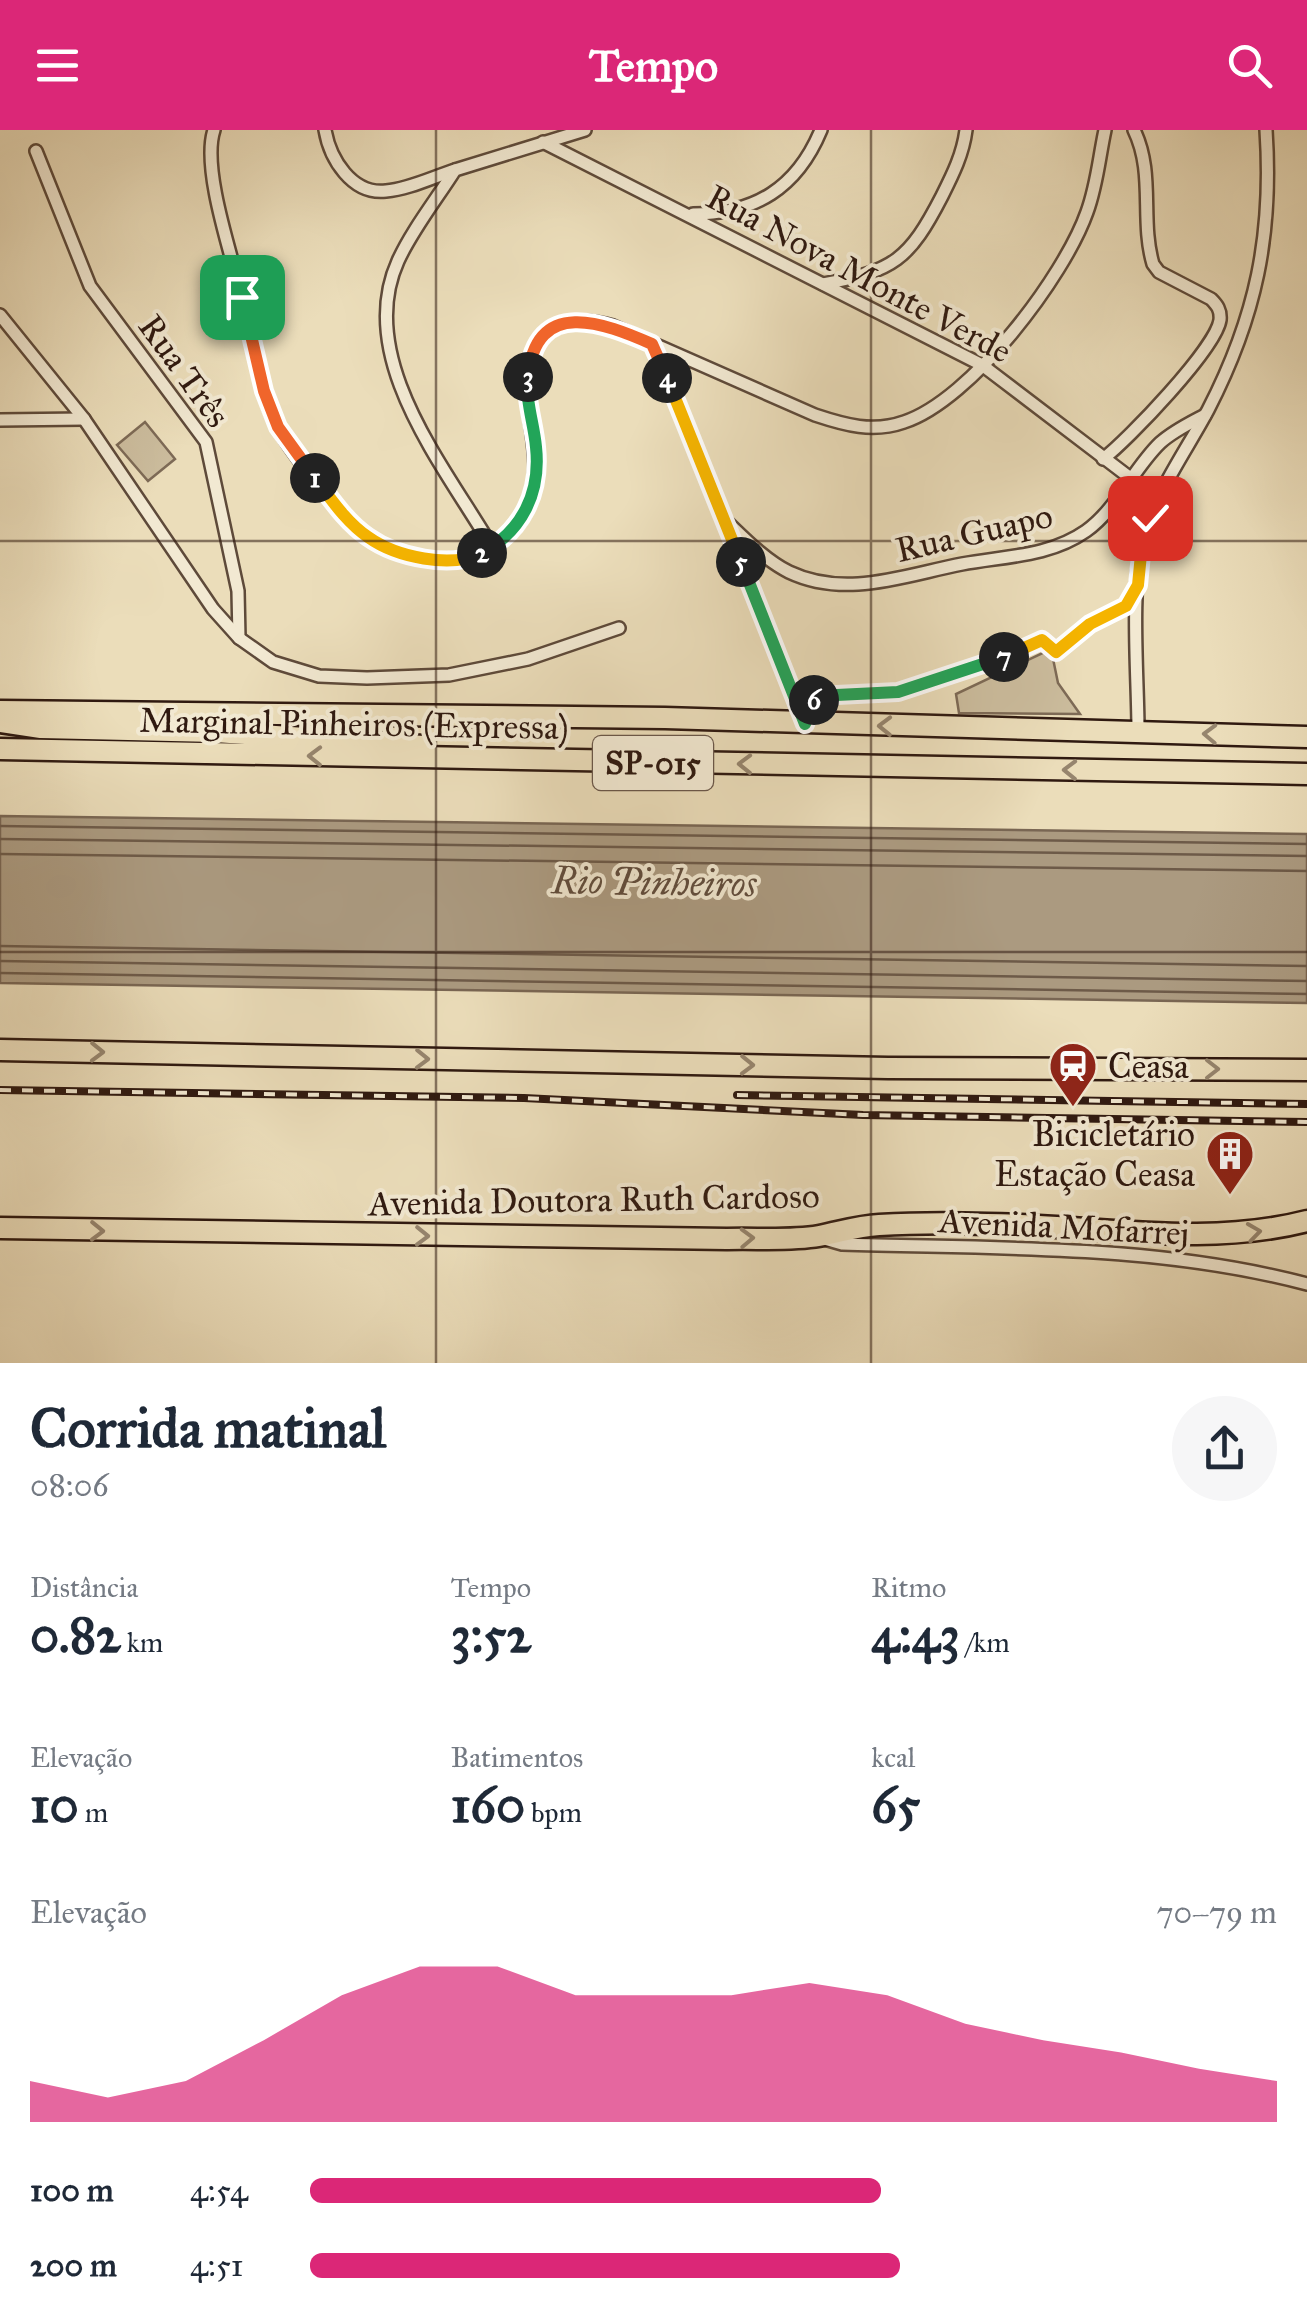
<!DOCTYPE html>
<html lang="pt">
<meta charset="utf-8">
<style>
:root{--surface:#fff;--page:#f6f6f7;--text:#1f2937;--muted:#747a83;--accent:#db2777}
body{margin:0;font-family:"IM FELL Great Primer",serif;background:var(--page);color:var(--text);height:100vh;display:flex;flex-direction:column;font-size:38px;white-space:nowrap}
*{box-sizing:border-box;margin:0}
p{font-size:32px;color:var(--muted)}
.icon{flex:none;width:55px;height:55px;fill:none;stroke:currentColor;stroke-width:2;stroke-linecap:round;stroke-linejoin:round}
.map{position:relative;height:1233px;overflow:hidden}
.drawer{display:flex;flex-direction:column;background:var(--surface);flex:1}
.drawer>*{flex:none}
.pin{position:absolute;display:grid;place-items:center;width:85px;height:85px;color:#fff;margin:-42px;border-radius:20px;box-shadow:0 5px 15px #0006}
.km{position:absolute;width:50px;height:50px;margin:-25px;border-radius:50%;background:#222;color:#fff;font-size:28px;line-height:50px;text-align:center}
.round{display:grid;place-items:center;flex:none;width:105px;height:105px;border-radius:52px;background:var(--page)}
.summary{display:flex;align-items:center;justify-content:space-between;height:170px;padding:0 30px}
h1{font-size:55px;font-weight:700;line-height:75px}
.stats{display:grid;grid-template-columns:repeat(3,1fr);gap:15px;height:170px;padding:10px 30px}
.stats div{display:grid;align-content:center}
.stats b{font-size:50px;font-weight:700}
.stats small{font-size:28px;font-weight:400}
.stats p{font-size:28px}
.chart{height:280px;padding:20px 30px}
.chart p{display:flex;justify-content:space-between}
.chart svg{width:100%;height:180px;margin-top:10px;fill:var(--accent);opacity:.7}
ul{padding:0 30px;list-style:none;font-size:32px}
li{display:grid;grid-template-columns:160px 120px 1fr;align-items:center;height:75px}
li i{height:25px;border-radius:12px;background:var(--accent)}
header{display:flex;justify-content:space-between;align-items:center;height:130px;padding:0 30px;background:var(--accent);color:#fff;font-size:45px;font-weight:700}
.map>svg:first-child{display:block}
</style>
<header><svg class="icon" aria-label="menu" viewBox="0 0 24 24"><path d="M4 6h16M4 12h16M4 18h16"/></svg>Tempo<svg class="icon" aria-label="search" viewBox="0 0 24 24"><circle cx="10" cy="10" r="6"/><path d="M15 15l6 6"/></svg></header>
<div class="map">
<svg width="1307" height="1233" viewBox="0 0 1307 1233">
<rect width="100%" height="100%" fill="#ebddba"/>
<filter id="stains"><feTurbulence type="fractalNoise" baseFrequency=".002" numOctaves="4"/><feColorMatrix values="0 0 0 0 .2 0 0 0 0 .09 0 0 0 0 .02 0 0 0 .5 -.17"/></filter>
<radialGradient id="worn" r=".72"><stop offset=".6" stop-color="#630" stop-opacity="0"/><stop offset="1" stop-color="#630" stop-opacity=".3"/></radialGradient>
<!-- green -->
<g fill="#cbbc9d" stroke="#7d6a56" stroke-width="2.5">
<path d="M 145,292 L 175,329 L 148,351 L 117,315 Z"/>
<path d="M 1051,519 L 1058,553 L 1080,584 L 959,583 L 956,564 Z"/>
</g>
<!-- water -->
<path fill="#ab9a80" stroke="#796653" stroke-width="2.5" d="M 0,686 L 1307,704 L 1307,873 L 0,853 Z"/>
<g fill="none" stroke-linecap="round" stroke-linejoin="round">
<!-- shore -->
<g stroke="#6d5a48" stroke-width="2.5">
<path d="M 0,696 L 1307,714"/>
<path d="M 0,709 L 1307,726"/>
<path d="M 0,724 L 1307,741"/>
<path d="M 0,816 L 1307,836"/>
<path d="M 0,831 L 1307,851"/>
<path d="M 0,843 L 1307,864"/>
</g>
<!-- street casing -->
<g stroke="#5e4a3a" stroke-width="16">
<g id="street">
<path d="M 214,0 C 201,39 233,129 243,171 C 253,212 258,259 277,296 C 290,321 346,393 368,408 C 416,439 493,440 524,385 C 555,328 507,258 537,214 C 555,189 586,188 613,196 L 815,285 C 845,295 873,303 904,292 C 971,270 1064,147 1087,82 C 1097,55 1099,28 1105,0"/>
<path d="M 325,0 C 330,29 352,65 386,61 C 409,59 433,47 455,40"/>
<path d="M 543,12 L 982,235 L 1133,350"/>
<path d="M 36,21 L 90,156 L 206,312 L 238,461 L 239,508"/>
<path d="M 693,84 C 755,84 797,58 821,0"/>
<path d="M 823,154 C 894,141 909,130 942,66 C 953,44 963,24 966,0"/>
<path d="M 0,185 L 84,289 L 213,479 L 239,508 L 273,532 L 319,546 L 367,548 L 449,545 L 528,529 L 619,498"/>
<path d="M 652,214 L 805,594"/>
<path d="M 0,290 L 84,289"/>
<path d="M 1103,329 C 1128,310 1216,218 1220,190 C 1221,180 1217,175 1211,169 L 1159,142 L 1153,134 C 1140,90 1155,43 1134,0"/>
<path d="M 724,389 C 744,408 765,430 789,442 C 846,469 905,445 962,434 C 1004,426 1049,427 1086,401 C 1117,379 1133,339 1160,313 C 1173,301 1190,293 1205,285"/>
<path d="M 492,417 C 445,337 354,228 398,131 C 412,100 436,70 455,40 L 585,0"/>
<path d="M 805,594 L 815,566 L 898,562 L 1018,522 L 1042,510 L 1057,522 L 1090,494 L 1126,476 L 1137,456"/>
<path d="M 1138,601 C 1138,547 1130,460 1143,410 C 1155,363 1185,323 1208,280 C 1256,187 1273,105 1266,0"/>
<path d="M 821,1108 L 842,1114 C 997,1119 1156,1114 1307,1154"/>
</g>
</g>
<!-- highway casing -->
<g stroke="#2f1910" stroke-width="25">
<g id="highway">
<path d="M 0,581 L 665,588 L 1307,607"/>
<path d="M 0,592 L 41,598 L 215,602 L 423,616"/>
<path d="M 0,619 L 1307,644"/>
<path d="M 0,920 L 888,938 L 1307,940"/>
<path d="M 0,1098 L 727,1109 C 757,1108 790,1111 819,1106 C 840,1102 858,1096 879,1095 C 915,1093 951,1093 987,1094 C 1094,1095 1202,1118 1307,1091"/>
</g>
</g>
<!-- street -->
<use href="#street" stroke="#f2e9d2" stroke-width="11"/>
<!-- highway -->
<use href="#highway" stroke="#ebddba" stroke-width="20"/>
<!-- rail casing -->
<g stroke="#2f1910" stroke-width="8">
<g id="rail">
<path d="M 0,960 L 524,968 L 863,985 L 1307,992"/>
<path d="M 737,965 L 1307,974"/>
</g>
</g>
<!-- rail -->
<use href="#rail" stroke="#f2e9d2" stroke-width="4" stroke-dasharray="11" stroke-linecap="butt"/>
</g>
<!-- one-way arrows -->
<defs><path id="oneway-chevron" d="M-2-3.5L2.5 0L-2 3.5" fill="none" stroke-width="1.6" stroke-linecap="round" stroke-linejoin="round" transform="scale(2.5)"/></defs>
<g stroke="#96856e">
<use href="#oneway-chevron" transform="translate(885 596) rotate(-179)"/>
<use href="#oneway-chevron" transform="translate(1210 604) rotate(-178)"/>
<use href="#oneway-chevron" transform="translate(315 626) rotate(-179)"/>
<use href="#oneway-chevron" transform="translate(745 634) rotate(-179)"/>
<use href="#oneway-chevron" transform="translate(1070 640) rotate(-179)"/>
<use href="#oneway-chevron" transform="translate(97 922) rotate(1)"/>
<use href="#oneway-chevron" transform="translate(422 929) rotate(1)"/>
<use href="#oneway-chevron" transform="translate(747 935) rotate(1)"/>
<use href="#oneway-chevron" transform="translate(1212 939)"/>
<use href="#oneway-chevron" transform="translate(97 1101) rotate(1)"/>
<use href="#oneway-chevron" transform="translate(1254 1102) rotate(-8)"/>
<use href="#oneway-chevron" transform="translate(422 1106) rotate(1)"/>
<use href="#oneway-chevron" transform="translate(747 1108) rotate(-2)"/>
</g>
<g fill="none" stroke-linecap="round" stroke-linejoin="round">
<!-- split-1 casing -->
<g stroke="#fff" stroke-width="20">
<path id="split-1" d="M 242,167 L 264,261 L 278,297 L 315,348"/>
</g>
<!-- split-2 casing -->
<g stroke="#fff" stroke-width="20">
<path id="split-2" d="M 315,348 C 331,369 346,392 368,407 C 396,427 451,439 482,423"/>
</g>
<!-- split-3 casing -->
<g stroke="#fff" stroke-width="20">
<path id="split-3" d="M 482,423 C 522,401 541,363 536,317 C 534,294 525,270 528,247"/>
</g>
<!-- split-4 casing -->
<g stroke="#fff" stroke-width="20">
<path id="split-4" d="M 528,247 C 536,166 604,193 652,214 L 667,248"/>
</g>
<!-- split-5 casing -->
<g stroke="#fff" stroke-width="20">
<path id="split-5" d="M 667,248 L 741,432"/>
</g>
<!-- split-6 casing -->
<g stroke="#fff" stroke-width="20">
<path id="split-6" d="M 741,432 L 805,594 L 814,570"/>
</g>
<!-- split-7 casing -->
<g stroke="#fff" stroke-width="20">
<path id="split-7" d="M 814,570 L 816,566 L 898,562 L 1004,527"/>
</g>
<!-- split-8 casing -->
<g stroke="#fff" stroke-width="20">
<path id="split-8" d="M 1004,527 L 1042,510 L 1056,522 L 1090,494 L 1126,476 L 1138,455 L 1142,414 L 1150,388"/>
</g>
<!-- split-1 -->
<use href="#split-1" stroke="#f0652b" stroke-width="12"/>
<!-- split-2 -->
<use href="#split-2" stroke="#f5b400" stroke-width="12"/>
<!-- split-3 -->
<use href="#split-3" stroke="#22a559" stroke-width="12"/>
<!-- split-4 -->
<use href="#split-4" stroke="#f0652b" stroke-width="12"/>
<!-- split-5 -->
<use href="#split-5" stroke="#f5b400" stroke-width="12"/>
<!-- split-6 -->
<use href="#split-6" stroke="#22a559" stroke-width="12"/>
<!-- split-7 -->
<use href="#split-7" stroke="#22a559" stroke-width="12"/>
<!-- split-8 -->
<use href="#split-8" stroke="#f5b400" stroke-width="12"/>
</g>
<!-- grid -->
<path fill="none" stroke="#2f1910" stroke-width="2.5" stroke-opacity="0.55" d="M 436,0 L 436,1233M 871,0 L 871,1233M 0,411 L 1307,411M 0,822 L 1307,822"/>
<!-- icons -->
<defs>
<g id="station-pin" transform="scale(2.5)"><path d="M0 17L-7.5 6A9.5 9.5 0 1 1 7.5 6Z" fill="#8f2418" stroke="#f2e9d2"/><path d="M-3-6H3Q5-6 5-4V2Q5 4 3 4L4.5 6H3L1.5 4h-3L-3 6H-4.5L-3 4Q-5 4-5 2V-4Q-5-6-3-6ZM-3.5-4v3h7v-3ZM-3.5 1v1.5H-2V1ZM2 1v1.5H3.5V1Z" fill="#fff"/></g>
<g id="building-pin" transform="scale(2.5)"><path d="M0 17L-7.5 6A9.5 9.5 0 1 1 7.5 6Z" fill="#8f2418" stroke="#f2e9d2"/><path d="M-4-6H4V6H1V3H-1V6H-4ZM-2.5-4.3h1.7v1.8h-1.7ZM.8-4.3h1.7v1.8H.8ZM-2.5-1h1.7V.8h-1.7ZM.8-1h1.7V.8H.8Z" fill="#fff"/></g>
</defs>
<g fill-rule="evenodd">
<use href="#station-pin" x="1073" y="936"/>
<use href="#building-pin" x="1230" y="1024"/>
</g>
<g text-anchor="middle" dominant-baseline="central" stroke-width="8" stroke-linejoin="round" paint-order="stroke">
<!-- shield labels -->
<rect fill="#f2e9d2" stroke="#6a574a" stroke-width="2.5" x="593" y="606" width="120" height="54" rx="8"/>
<g font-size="32" font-weight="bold" fill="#2f1910">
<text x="653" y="633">SP-015</text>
</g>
<!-- street labels -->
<g font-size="35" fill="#2f1910" stroke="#f2e9d2">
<text transform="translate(859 144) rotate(28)">Rua Nova Monte Verde</text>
<text transform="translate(184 241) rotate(54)">Rua Três</text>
<text transform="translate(974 403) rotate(-13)">Rua Guapo</text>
<text transform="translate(354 594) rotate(1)">Marginal Pinheiros (Expressa)</text>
<text transform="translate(594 1070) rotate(-1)">Avenida Doutora Ruth Cardoso</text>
<text transform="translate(1064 1097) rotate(3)">Avenida Mofarrej</text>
</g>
<!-- poi labels -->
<g font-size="35" fill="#2f1910" stroke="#f2e9d2" text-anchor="start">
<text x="1108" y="936">Ceasa</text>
<text x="1195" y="1004" text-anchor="end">Bicicletário<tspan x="1195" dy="40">Estação Ceasa</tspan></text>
</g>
<!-- water labels -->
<g font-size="38" font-style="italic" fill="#614d3d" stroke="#f2e9d2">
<text transform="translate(654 752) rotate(1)">Rio Pinheiros</text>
</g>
</g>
<rect width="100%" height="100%" filter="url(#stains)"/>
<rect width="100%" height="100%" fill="url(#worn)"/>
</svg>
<div class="pin" style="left:242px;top:167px;background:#1e9e55"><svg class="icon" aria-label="arrive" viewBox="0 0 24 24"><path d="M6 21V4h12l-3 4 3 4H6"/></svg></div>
<div class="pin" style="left:1150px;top:388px;background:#d93025"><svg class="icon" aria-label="check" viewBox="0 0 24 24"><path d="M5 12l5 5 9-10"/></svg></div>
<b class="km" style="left:315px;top:348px">1</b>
<b class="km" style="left:482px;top:423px">2</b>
<b class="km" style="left:528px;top:247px">3</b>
<b class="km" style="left:667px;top:248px">4</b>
<b class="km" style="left:741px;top:432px">5</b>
<b class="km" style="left:814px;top:570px">6</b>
<b class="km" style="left:1004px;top:527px">7</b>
</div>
<section class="drawer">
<div class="summary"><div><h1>Corrida matinal</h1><p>08:06</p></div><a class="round"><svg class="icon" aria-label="share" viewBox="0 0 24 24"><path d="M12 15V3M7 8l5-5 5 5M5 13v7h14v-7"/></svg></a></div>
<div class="stats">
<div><p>Distância</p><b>0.82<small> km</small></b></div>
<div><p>Tempo</p><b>3:52</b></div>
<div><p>Ritmo</p><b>4:43<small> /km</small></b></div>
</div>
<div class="stats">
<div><p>Elevação</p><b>10<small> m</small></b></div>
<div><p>Batimentos</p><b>160<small> bpm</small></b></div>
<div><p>kcal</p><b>65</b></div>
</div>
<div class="chart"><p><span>Elevação</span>70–79 m</p>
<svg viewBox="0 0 160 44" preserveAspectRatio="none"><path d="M0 44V34L10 38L20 34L30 24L40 13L50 6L60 6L70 13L80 13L90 13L100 10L110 13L120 20L130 24L140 27L150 31L160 34V44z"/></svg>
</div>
<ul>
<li><b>100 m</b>4:54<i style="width:59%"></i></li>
<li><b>200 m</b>4:51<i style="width:61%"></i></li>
</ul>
</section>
